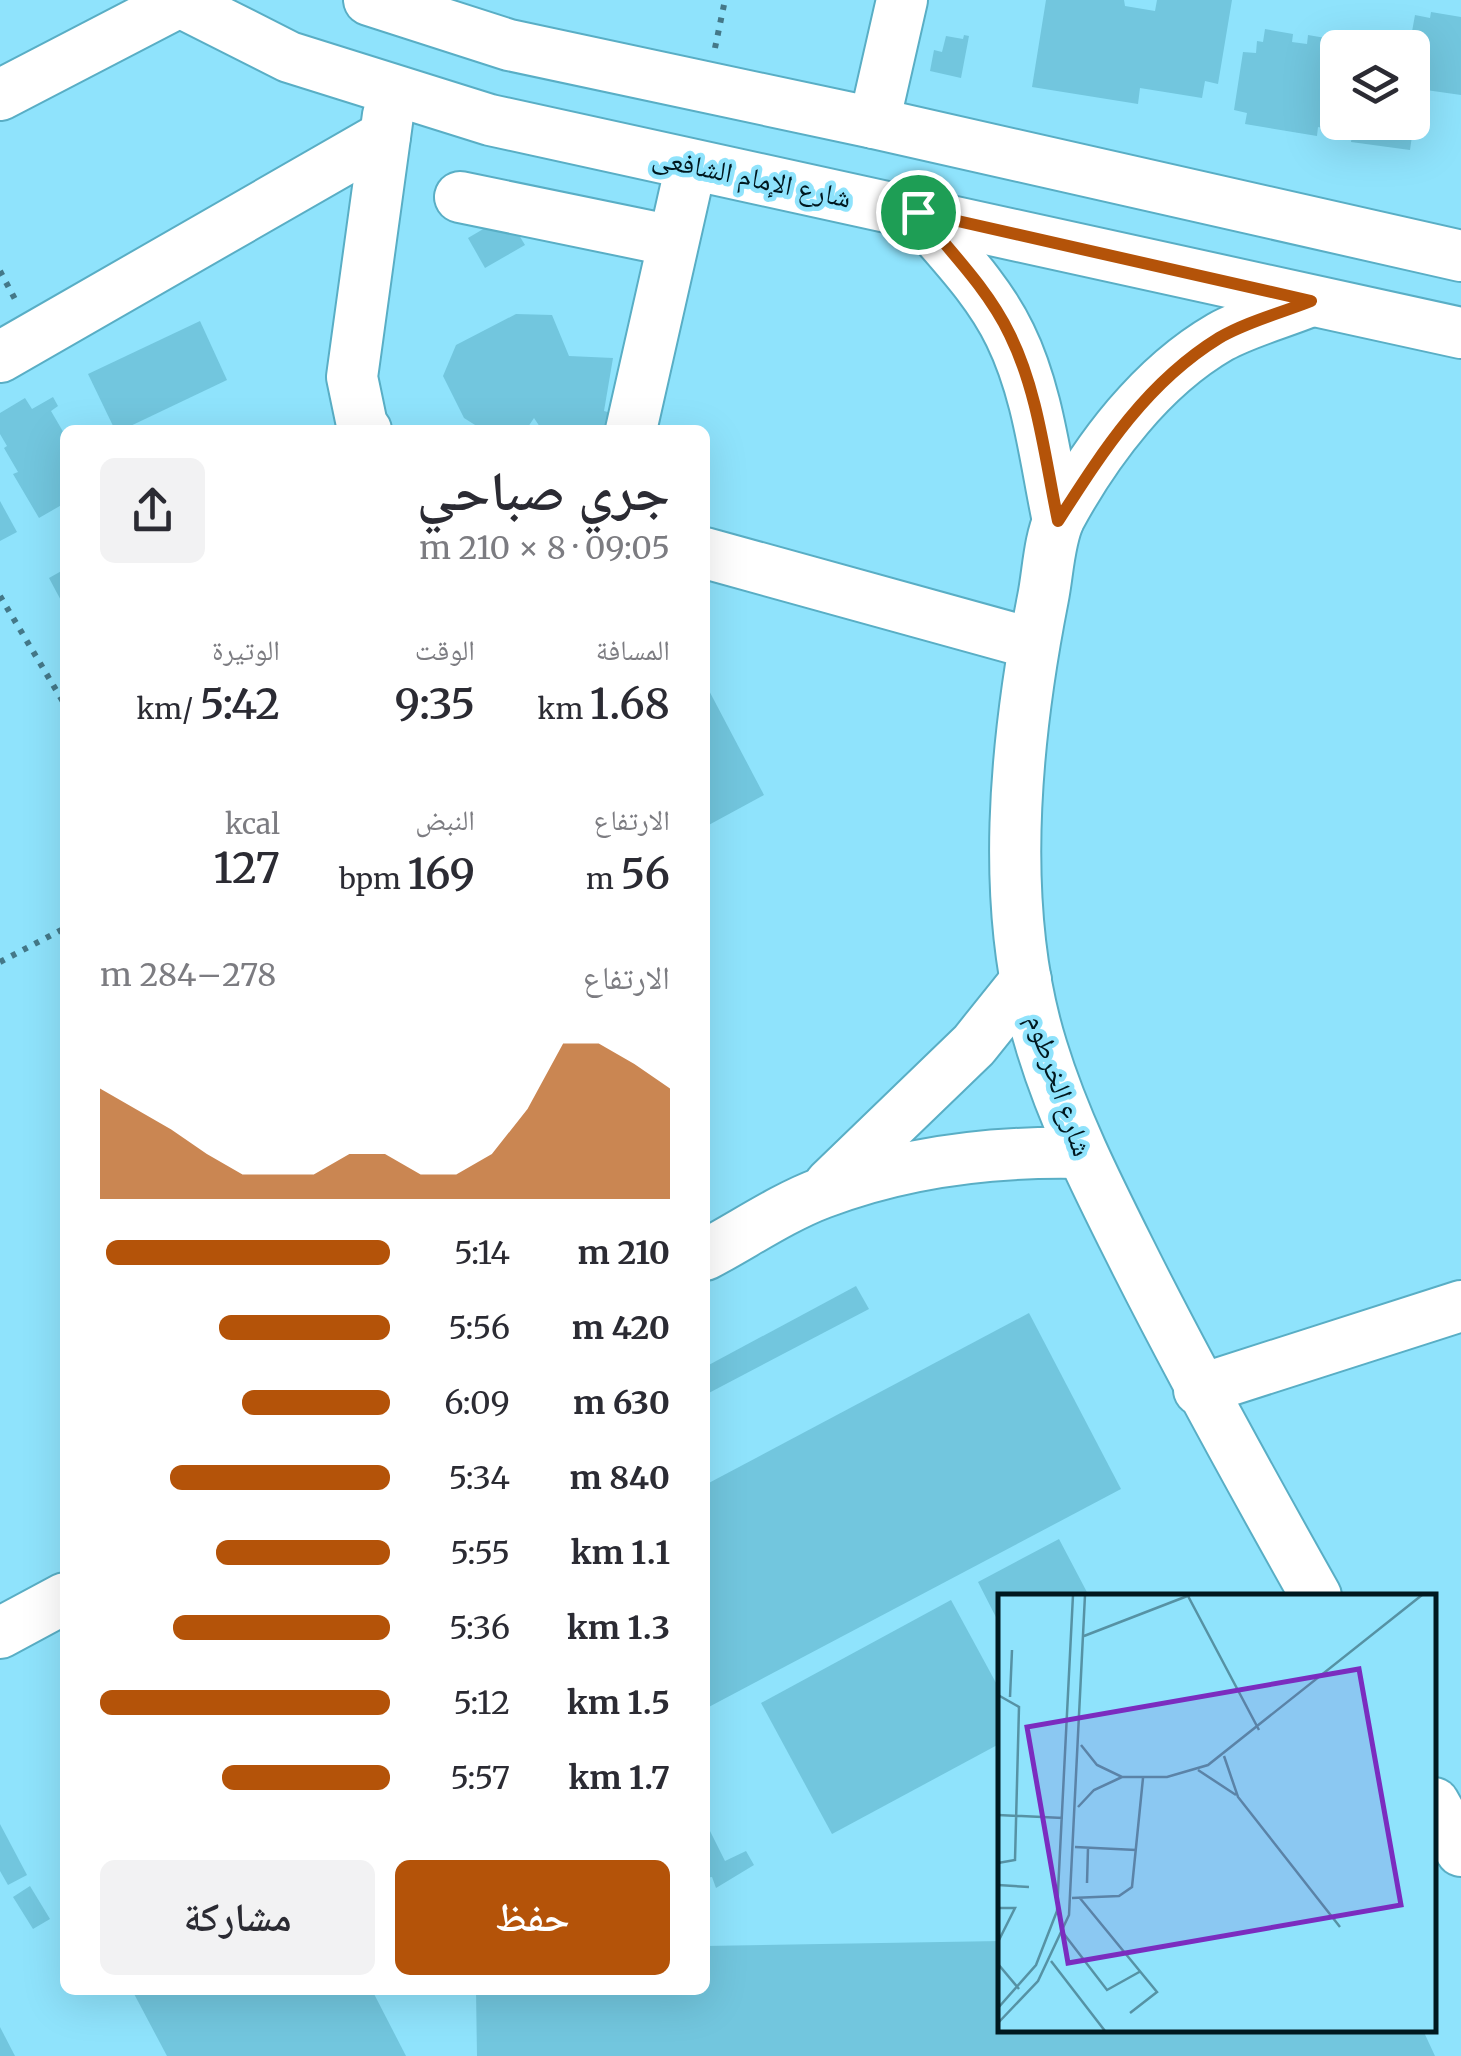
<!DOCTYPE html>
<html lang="ar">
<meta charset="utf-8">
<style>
:root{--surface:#fff;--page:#f2f2f3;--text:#2b2b33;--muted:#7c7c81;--accent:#b45309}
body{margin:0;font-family:Merriweather,"Noto Naskh Arabic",serif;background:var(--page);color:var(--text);direction:rtl;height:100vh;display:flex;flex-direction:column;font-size:38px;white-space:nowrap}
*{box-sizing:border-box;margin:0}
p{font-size:32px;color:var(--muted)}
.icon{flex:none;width:55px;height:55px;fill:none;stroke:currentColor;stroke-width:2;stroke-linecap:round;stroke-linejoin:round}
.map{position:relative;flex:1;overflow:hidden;direction:ltr}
.side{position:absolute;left:60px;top:425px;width:650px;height:1570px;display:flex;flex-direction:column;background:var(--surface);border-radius:15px;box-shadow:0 10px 40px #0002;direction:rtl}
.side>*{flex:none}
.buttons{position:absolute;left:1320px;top:30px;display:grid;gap:20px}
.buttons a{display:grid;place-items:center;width:110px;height:110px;border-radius:15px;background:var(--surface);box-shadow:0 10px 40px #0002;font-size:50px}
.pin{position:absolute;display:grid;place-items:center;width:85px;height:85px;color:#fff;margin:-42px;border:5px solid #fff;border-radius:50%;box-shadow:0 2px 10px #0007}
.round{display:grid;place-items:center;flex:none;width:105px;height:105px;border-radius:15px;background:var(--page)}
.overview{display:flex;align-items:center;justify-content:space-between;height:170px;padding:0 40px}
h1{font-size:55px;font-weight:600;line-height:75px}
.figures{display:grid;grid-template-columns:repeat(3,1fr);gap:15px;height:170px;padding:10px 40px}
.figures div{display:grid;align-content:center}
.figures b{font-size:42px;font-weight:600}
.figures small{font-size:28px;font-weight:400}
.figures p{font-size:28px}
.chart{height:280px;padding:20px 40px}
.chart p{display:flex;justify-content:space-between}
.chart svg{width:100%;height:180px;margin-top:10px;fill:var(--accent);opacity:.7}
.action{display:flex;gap:20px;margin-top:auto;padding:20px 40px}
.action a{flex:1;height:115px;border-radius:15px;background:var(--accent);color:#fff;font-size:40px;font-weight:600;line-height:115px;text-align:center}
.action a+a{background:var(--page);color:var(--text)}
ul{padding:0 40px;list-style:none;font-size:32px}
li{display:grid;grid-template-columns:160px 120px 1fr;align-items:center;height:75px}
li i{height:25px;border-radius:12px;background:var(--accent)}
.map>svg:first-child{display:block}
</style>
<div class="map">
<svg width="1461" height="2056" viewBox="0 0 1461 2056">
<rect width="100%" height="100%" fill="#8fe3fc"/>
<!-- building -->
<g fill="#72c6de">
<path d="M 1046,0 L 1124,0 L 1125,6 L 1155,11 L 1157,0 L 1232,0 L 1218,84 L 1205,81 L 1202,98 L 1140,88 L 1138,104 L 1032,87 Z"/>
<path d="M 1431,12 L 1461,17 L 1461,95 L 1419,89 L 1412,118 L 1412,48 L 1409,48 L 1415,15 L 1430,18 Z"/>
<path d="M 1265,29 L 1293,34 L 1292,42 L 1307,44 L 1308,35 L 1337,40 L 1338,115 L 1331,114 L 1328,129 L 1318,127 L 1317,136 L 1245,124 L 1247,113 L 1234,110 L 1243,52 L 1256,53 L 1257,41 L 1263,42 Z"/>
<path d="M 964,35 L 969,36 L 961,78 L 930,71 L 934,50 L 942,52 L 946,36 L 963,39 Z"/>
<path d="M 1354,122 L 1414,122 L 1410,150 L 1351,142 Z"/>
<path d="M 507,215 L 525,245 L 485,268 L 468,238 Z"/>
<path d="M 516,314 L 552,315 L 569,356 L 613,358 L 604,411 L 622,416 L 601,430 L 542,430 L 534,418 L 526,430 L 483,430 L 464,418 L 443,376 L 456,345 Z"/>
<path d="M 200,321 L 227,380 L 122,430 L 115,430 L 88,374 Z"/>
<path d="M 53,397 L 58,406 L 51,411 L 65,435 L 65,503 L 39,518 L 13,474 L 18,472 L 4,448 L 7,446 L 0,434 L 0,413 L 25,398 L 32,409 Z"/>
<path d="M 0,501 L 17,532 L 0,541 Z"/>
<path d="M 65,569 L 65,608 L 49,578 Z"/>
<path d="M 705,683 L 764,795 L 705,827 Z"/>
<path d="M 856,1286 L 869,1309 L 705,1395 L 705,1367 Z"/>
<path d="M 1029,1313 L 1121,1489 L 705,1709 L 705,1485 Z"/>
<path d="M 1059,1539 L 1089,1596 L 1001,1596 L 1001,1627 L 978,1582 Z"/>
<path d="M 951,1600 L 1001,1692 L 1001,1743 L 832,1834 L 761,1703 Z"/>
<path d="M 705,1821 L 725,1861 L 746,1851 L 754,1865 L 716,1888 L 712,1877 L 705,1878 Z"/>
<path d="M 0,1824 L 27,1875 L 8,1885 L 0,1871 Z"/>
<path d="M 30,1886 L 50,1919 L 33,1929 L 13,1897 Z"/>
<path d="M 1001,1941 L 1001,2028 L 1422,2028 L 1435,2056 L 477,2056 L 476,1990 L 705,1990 L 705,1946 Z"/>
<path d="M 132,1990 L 372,1990 L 406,2056 L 167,2056 Z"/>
<path d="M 0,2027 L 15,2056 L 0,2056 Z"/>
</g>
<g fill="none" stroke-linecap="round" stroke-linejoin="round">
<!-- minor casing -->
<g stroke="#59aec5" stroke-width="54">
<g id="minor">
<path d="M 176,0 L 289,57 L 490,120 L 1461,333"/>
<path d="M 369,0 L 509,45 L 874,123 L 1461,256"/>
<path d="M 0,95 L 179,2"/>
<path d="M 874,123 L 902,0"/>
<path d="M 460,197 L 673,241"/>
<path d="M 918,213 C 950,251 988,289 1010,335 C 1038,392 1045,459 1058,521"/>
<path d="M 1311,301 C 1282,313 1247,322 1220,337 C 1151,377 1097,449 1060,517 C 1049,539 1048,573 1043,598 C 1015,740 998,908 1042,1048 C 1065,1123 1101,1193 1136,1263 C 1193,1376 1254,1486 1316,1596"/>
<path d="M 0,357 L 385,136"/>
<path d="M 366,430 L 362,425 L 352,377 L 388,115"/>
<path d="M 631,430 L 691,165"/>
<path d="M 705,553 L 1034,644"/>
<path d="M 830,1184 L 974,1045 L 1026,980"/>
<path d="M 705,1255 C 743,1235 782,1208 822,1193 C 906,1161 992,1151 1081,1153"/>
<path d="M 1199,1390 L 1461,1306"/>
<path d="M 0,1633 L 65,1598"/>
<path d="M 1434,1803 L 1461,1851"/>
</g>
</g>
<!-- path -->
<g stroke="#447888" stroke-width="6" stroke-dasharray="5 8" stroke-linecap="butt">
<path d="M 715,48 L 725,0"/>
<path d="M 0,271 L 16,301"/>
<path d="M 0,596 L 65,705"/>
<path d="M 0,962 L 65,928"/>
</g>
<!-- minor -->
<use href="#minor" stroke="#fff" stroke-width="50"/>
</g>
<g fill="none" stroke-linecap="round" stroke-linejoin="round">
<!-- route casing -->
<g stroke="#fff" stroke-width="20">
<path id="route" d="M 918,212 L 1311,301 C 1281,313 1246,322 1219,338 C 1146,383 1103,451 1058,521 C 1045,459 1038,392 1010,335 C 988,289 950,251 918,212 Z"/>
</g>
<!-- route -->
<use href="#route" stroke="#b45309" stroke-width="12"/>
</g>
<g text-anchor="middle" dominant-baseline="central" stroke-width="9" stroke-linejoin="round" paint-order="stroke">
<!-- street labels -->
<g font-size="28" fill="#00181f" stroke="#8fe3fc">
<text transform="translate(752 177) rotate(12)">شارع الإمام الشافعى</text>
<text transform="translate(1060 1085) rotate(71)">شارع الخرطوم</text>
</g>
</g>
<!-- overview -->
<g transform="translate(998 1594)">
<rect width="438" height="438" fill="#8fe3fc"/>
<path fill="none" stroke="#5692a4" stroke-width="2.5" d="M 190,2 L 261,136M 86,42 L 192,1M 0,101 L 21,113 L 17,266 L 0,269M 12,103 L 14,56M 83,151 L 99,171 L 124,183 L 169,183 L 210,171 L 424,1M 226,162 L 240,203 L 342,333M 200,176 L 238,201M 80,213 L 96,196 L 124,183M 0,221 L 65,224M 77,253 L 138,256M 89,289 L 90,254M 0,291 L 31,293M 81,303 L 159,398 L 132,419M 74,304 L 121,302 L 134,293 L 145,184M 0,314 L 17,314 L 0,348M 66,340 L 109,396 L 143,377M 53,367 L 107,437M 0,370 L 21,395M 0,414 L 38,371 L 59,317 L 75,1M 0,429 L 40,387 L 71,321 L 87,1"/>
<path fill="#7b2cbf" fill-opacity="0.15" stroke="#7b2cbf" stroke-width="5" d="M 361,75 L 403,311 L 70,369 L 29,133 Z"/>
<rect width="438" height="438" fill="none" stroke="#00181f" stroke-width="5"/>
</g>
</svg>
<div class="buttons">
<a><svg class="icon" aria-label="layers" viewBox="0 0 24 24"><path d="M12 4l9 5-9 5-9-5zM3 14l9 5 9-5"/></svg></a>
</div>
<div class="pin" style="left:918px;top:212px;background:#1e9e55"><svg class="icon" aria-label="arrive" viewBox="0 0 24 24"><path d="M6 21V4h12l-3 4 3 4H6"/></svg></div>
<section class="side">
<div class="overview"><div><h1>جري صباحي</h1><p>09:05 · 8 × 210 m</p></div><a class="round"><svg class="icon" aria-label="share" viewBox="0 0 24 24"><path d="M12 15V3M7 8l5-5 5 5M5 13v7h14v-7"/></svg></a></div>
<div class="figures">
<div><p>المسافة</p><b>1.68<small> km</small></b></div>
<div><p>الوقت</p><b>9:35</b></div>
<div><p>الوتيرة</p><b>5:42<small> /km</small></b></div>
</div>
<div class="figures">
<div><p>الارتفاع</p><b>56<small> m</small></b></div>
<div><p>النبض</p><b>169<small> bpm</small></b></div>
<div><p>kcal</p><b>127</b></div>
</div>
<div class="chart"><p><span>الارتفاع</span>278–284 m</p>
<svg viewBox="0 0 160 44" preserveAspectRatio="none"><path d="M0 44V17L10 22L20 27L30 33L40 38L50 38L60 38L70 33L80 33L90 38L100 38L110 33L120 22L130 6L140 6L150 11L160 17V44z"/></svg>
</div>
<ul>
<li><b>210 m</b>5:14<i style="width:98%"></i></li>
<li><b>420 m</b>5:56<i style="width:59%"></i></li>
<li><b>630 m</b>6:09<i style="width:51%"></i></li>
<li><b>840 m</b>5:34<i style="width:76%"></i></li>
<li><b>1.1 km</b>5:55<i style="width:60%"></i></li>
<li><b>1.3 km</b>5:36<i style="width:75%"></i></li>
<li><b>1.5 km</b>5:12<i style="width:100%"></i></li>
<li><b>1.7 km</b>5:57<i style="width:58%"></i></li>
</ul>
<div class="action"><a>حفظ</a><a>مشاركة</a></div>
</section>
</div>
